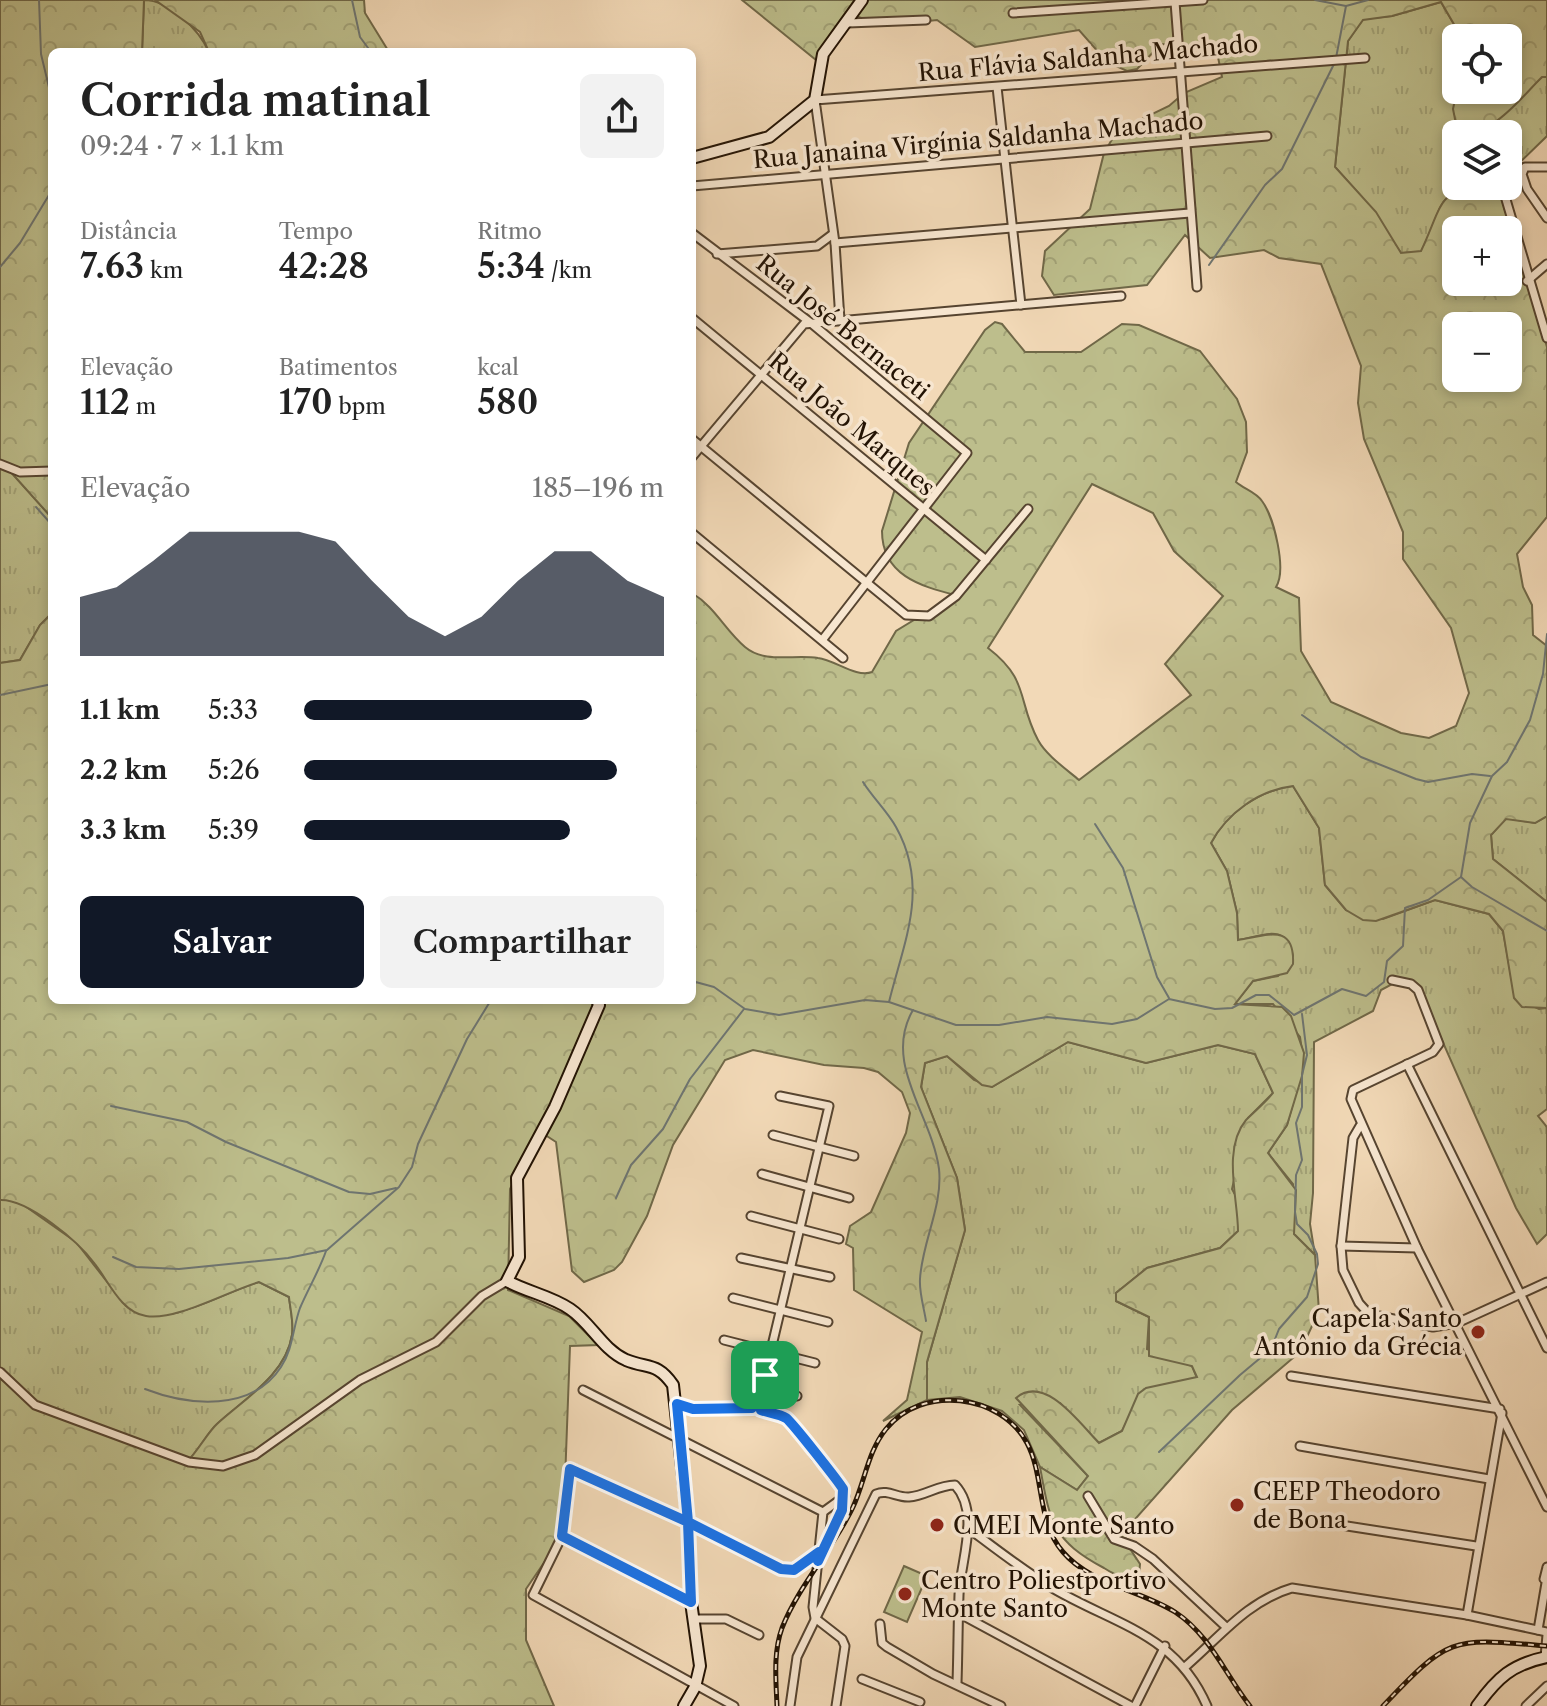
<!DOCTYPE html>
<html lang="pt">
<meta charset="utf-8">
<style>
:root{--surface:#fff;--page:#f2f2f2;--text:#222;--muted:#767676;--accent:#111827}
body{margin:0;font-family:"Libre Caslon Text",serif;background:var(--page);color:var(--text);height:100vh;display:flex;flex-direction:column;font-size:30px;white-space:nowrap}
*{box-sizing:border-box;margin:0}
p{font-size:26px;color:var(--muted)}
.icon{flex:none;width:44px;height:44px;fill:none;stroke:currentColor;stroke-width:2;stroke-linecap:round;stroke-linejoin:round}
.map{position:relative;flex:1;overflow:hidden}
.panel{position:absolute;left:48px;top:48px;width:648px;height:956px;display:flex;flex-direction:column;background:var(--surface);border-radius:12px;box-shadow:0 4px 12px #0003}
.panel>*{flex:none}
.tools{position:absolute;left:1442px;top:24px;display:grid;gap:16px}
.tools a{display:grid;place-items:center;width:80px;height:80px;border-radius:12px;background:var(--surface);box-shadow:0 4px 12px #0003;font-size:40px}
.pin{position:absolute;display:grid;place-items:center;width:68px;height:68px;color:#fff;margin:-34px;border-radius:16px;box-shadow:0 4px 12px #0006}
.round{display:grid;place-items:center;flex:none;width:84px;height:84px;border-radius:12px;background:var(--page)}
.overview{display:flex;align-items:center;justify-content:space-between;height:136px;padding:0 32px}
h1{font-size:44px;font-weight:600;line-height:60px}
.figures{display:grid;grid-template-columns:repeat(3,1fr);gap:12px;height:136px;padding:8px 32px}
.figures div{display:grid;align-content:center}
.figures b{font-size:34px;font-weight:600}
.figures small{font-size:22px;font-weight:400}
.figures p{font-size:22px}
.chart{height:224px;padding:16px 32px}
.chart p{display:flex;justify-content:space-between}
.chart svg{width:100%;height:144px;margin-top:8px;fill:var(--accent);opacity:.7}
.button{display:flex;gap:16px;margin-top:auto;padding:16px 32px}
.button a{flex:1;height:92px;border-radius:12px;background:var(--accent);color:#fff;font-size:32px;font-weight:600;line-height:92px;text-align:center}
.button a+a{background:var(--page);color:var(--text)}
ul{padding:0 32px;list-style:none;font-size:26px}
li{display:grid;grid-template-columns:128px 96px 1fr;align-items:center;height:60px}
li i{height:20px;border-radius:10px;background:var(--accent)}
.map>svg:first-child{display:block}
</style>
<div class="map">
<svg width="1547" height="1706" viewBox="0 0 1547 1706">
<defs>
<pattern id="grass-tufts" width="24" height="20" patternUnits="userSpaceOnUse" patternTransform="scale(2)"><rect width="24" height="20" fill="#bdbe8c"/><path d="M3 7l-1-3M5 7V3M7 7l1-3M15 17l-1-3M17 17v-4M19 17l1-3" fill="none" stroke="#a2a277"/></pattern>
<pattern id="forest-crowns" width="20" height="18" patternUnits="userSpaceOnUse" patternTransform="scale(2)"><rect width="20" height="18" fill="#bdbe8c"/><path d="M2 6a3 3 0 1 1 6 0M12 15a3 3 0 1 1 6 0" fill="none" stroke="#a2a277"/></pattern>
</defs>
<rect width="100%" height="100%" fill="#f2d9b7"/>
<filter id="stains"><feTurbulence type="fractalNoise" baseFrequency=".0025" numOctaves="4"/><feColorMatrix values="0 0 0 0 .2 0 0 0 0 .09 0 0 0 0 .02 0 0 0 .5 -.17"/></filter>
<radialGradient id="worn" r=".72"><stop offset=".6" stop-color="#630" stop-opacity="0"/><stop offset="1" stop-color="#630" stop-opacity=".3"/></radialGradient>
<!-- grass -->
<g fill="url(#grass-tufts)" stroke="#706848" stroke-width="2">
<path d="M 144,0 C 170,0 199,30 209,52 L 142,52 Z"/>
<path d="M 1441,2 L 1462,38 L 1456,38 L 1457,90 L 1454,99 L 1490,126 L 1542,77 L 1547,77 L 1547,136 L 1508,174 L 1508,134 L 1456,134 L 1456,186 L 1499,186 C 1427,201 1452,188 1421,252 L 1401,253 L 1362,197 L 1335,167 L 1348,41 L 1363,19 L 1392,16 Z"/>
<path d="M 0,460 L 52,518 L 52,613 L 40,625 L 20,660 L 0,663 Z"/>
<path d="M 1293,786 L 1319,828 L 1325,885 L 1346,910 L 1383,919 L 1435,900 L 1489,914 L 1503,931 L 1515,998 L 1539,1009 L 1547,1008 L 1547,1109 L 1538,1116 L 1547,1127 L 1547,1234 L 1537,1244 L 1516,1208 L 1422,995 L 1417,989 L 1394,983 L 1381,990 L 1373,1011 L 1314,1042 L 1313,1193 L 1310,1224 L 1315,1255 L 1294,1234 L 1293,1184 L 1268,1153 L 1287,1125 L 1304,1064 L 1300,1037 L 1273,1004 L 1235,1004 L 1253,981 L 1278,976 L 1293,956 C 1286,922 1264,936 1238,940 L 1237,913 L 1227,871 L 1211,843 C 1227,813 1259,790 1293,786 Z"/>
<path d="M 1547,816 L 1547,902 L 1493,859 L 1491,835 L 1506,818 L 1535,823 Z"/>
<path d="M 1068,1042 L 1146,1063 L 1218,1045 L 1255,1054 L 1273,1093 L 1248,1118 L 1232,1189 L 1238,1200 L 1238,1231 L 1220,1248 L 1147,1268 L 1116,1293 L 1116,1301 L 1149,1317 L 1147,1349 L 1192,1366 L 1197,1378 C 1147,1388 1146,1385 1122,1431 L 1099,1443 L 1060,1403 L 1020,1405 L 1088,1476 L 1077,1490 L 1040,1467 L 1024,1430 L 1002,1411 L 960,1397 L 927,1400 L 927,1362 L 965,1230 L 957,1178 L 921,1087 L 925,1063 L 947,1056 L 974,1080 L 992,1087 Z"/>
<path d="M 15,1199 L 76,1242 L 126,1306 C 163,1333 220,1293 259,1282 L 289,1297 C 290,1308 294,1323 292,1335 C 286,1375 244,1399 217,1424 C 208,1432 198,1451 186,1463 L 26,1398 L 0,1378 L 0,1200 Z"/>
</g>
<!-- forest -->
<g fill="url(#forest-crowns)" stroke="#706848" stroke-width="2" fill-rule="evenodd">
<path d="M 0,0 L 144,0 L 142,52 L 52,52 L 52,518 L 0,460 Z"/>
<path d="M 155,0 L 364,0 L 365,13 L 389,52 L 209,52 L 200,32 Z"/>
<path d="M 742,0 L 1547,0 L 1547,77 L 1542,77 C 1523,95 1484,149 1456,124 L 1453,109 L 1457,90 L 1508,90 L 1508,38 L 1462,38 L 1441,2 L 1392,16 L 1363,20 L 1348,41 L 1335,167 L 1376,212 L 1401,253 L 1421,251 C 1443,206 1436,183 1498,187 L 1547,347 L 1547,517 L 1517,554 L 1523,587 L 1532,605 L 1533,635 L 1547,646 L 1547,816 L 1535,823 L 1506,819 L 1491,835 L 1493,859 L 1547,902 L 1547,1008 L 1522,1007 L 1514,998 L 1503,931 L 1489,914 L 1435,900 L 1376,921 L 1363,920 L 1346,910 L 1325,885 L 1319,828 L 1293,786 C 1259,790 1227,813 1211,843 L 1227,871 L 1237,913 L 1238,940 C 1266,936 1295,922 1293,964 L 1287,973 L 1253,981 L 1235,1004 L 1282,1007 L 1291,1016 L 1304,1053 L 1302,1076 L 1287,1125 L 1268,1153 L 1296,1190 L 1294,1234 L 1315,1255 L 1319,1311 L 1300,1352 L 1232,1410 L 1129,1526 L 1125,1541 L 1140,1564 L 1139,1576 C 1126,1581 1115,1575 1104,1568 C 1052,1540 1050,1522 1040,1467 L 1077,1490 L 1088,1476 L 1016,1398 C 1045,1373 1081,1425 1099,1443 L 1122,1431 L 1138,1394 L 1146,1388 L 1197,1377 L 1192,1366 L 1149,1356 L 1149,1317 L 1116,1301 L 1116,1293 L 1147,1268 L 1220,1248 L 1238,1231 C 1238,1199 1222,1149 1246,1120 C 1255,1111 1265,1103 1273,1093 L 1255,1054 L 1218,1045 L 1146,1063 L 1068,1042 L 992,1087 L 982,1085 L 947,1056 L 925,1063 L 921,1087 L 957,1178 L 965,1230 L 927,1362 L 927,1400 L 883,1421 L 907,1400 L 922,1332 L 854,1290 L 853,1248 L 846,1244 L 850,1226 L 871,1212 L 906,1133 L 910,1113 L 902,1092 L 878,1072 L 864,1068 L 824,1065 L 753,1050 L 725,1060 L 673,1145 L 647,1216 L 622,1262 L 614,1270 L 584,1282 L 572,1271 L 556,1142 L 539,1131 L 510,1189 L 508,1290 L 569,1316 L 598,1345 L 570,1346 L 563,1535 L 526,1589 L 526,1640 L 554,1706 L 0,1706 L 0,1378 L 26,1398 L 186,1463 C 198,1451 208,1432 217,1424 C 244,1399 286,1375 292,1335 C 294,1323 290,1308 289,1297 L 259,1282 C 228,1291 176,1321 146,1316 C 121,1312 109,1282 95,1264 C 78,1241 28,1199 0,1200 L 0,663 L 20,660 L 40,625 L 52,613 L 52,1000 L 692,1000 L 692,593 C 715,607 725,630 745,647 C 765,664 794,654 818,658 C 835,660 856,678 872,672 L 896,631 L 955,595 C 920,586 882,575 882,531 L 909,443 L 985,330 L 995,322 L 1002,324 L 1025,352 L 1081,352 L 1122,324 L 1139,325 L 1200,351 L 1237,399 L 1246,422 L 1247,452 L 1236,482 C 1244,489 1256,492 1262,501 C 1274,517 1287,570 1276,587 L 1299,598 L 1301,651 L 1331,702 L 1401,733 L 1429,738 L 1456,726 L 1469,693 L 1451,628 L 1403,559 L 1403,532 L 1364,439 L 1358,403 L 1361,366 L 1321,264 L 1279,258 L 1264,250 L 1210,258 L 1185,235 L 1147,285 L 1054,295 L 1042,276 L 1045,251 L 1090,209 L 1104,153 L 1117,131 L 1169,106 L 1184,93 L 1222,77 L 1216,47 L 1161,44 L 1137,69 L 1127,71 L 1107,62 L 1079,30 L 975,47 L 937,20 L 883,26 L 856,16 L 821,64 ZM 1456,230 L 1508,230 L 1508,282 L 1456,282 ZM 1456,326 L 1508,326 L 1508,378 L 1456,378 ZM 1092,484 L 1153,513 L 1174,551 L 1223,596 L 1165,664 L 1191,695 L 1079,780 C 1066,769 1046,755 1038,740 C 1017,701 1030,680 988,648 Z"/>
</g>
<!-- garden -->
<path fill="#bdbe8c" stroke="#706848" stroke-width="2" d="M 904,1566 L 927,1576 L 907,1622 L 884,1612 Z"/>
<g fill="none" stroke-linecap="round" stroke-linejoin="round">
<!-- stream -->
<g stroke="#6e7571" stroke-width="2">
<path d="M 39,0 L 41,54 L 52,100"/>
<path d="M 352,0 L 360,37 L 371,52"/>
<path d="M 1315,0 L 1346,6 L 1368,0"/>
<path d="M 1336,58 L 1346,6"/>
<path d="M 1209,265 L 1265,185 L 1282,169 L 1334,64"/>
<path d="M 0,267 L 20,243 L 52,190"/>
<path d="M 36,507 L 52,525"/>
<path d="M 0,695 L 52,684"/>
<path d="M 1302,715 L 1361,757 L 1416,779 L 1428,782 L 1472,774 L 1490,776"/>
<path d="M 863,782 C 873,798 887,811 896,827 C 930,888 904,941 889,1002"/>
<path d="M 1095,824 L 1123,868 L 1157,977 L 1169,998"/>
<path d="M 1461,877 L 1472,887 L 1547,931"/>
<path d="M 692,981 L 714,987 L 745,1009 L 779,1015 L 865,1000 L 889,1002 L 956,1025 L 999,1025 L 1047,1017 L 1112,1024 L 1137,1019 L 1169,999 L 1215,1009 L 1232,1008 L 1256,995 L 1269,995 L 1294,1015 L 1342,989 L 1366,996 L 1384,982 L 1387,961 L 1403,946 L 1405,908 L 1428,900 L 1461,877 L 1470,823 L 1492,776 L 1507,762 L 1530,720 L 1543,674 L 1547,634"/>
<path d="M 913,1010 C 882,1063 932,1115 939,1169 C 943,1206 922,1242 920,1279 C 919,1292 924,1308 926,1321"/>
<path d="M 111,1106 L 187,1122 L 226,1142 L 349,1192 L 370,1194 L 396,1188"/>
<path d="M 616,1198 L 631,1165 L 663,1129 L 690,1079 L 744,1009"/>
<path d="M 113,1257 L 136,1267 L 179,1269 L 288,1258 L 327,1250 L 399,1187 L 412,1167 L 418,1144 L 467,1039 L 491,1000"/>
<path d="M 145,1389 C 189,1406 252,1412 281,1367 C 293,1349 293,1327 300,1308 C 308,1289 319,1271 326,1251"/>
<path d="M 1159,1452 L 1240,1375 L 1271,1349 L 1279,1329 L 1307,1297 L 1318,1264 L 1317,1254 L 1308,1235 L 1297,1224 L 1295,1212 L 1296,1175 L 1302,1160 L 1296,1123 L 1302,1107 L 1302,1075 L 1307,1055 L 1302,1014"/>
</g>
<!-- street casing -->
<g stroke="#564430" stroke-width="11">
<g id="street">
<path d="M 1175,2 L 1197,287"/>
<path d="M 1013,13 L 1203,0"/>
<path d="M 848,23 L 926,20"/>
<path d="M 997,87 L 1021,305"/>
<path d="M 1547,167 L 1525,167 L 1522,174 L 1527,189 L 1547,218"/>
<path d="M 692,186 L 1267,136"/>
<path d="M 1502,186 L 1547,338"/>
<path d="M 692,233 L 811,323 L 967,453 L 823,639"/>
<path d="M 835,243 L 1190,213"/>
<path d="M 717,254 L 817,246 L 833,234"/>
<path d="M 1527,281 L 1547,264"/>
<path d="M 692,318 L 986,560"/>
<path d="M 840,320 L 835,243 L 815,100 L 1365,58"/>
<path d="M 692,439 L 906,615 L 929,616 L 956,596 L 1028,509"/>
<path d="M 692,457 L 804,324 L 1121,296"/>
<path d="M 0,464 L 20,472 L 52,471"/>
<path d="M 692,533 L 843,658"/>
<path d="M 1392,980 L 1411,984 L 1418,990 L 1439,1044 L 1433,1052 L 1353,1090 L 1351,1099 L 1417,1248 L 1547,1507"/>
<path d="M 1407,1064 L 1547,1348"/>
<path d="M 1360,1126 L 1353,1138 L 1341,1246 L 1343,1270 L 1359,1303 L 1369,1314 L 1433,1327 L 1457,1323 L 1547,1282"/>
<path d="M 773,1135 L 854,1156"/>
<path d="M 762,1174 L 849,1198"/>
<path d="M 751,1216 L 839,1239"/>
<path d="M 1341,1246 L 1417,1248"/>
<path d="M 741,1258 L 830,1277"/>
<path d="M 733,1298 L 828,1322"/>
<path d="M 724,1340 L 815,1363"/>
<path d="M 0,1372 L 35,1405 L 189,1462 L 223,1466 L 255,1455 L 360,1380 L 436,1342 L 482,1296 L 507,1281"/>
<path d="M 1291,1376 L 1500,1409"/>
<path d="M 760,1386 L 797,1396"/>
<path d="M 583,1390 L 823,1512 L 813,1607 L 815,1618 L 842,1639 L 845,1646 L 836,1706"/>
<path d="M 677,1404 C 714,1414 763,1395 794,1424 C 803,1433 807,1446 815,1456 C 825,1469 841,1479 845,1496 L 821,1555"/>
<path d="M 752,1408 L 765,1375 L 829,1106 L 780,1096"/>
<path d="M 761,1410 L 767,1384"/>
<path d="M 1300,1446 L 1489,1479"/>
<path d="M 1088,1496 L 1114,1539 L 1134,1546 L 1153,1559 L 1225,1626"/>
<path d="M 823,1512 L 845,1496"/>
<path d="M 1302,1519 L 1476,1546"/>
<path d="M 968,1528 C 996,1549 1024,1571 1054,1589 C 1116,1625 1176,1634 1207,1706"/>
<path d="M 562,1536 L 691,1602"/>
<path d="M 1544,1579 L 1547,1567"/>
<path d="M 960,1614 L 1131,1706"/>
<path d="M 1467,1615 L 1502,1413"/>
<path d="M 694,1619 L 726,1619 L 759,1635"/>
<path d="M 880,1624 L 882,1643 L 887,1647 L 933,1674 L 1001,1706"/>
<path d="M 1538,1630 L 1547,1577"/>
<path d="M 1545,1657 L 1547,1635"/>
<path d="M 1185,1667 C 1219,1638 1247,1601 1292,1588 L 1467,1615 L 1547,1632"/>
<path d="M 862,1679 L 920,1702"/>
<path d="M 734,1706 L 533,1595 L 562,1536 L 568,1472 L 575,1469 L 781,1569 L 794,1570 L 819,1552"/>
<path d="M 790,1706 L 797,1657 L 876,1494 C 888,1489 897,1498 909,1497 C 925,1496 938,1485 955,1485 C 981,1513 960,1562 959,1595 C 958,1624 958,1654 957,1683"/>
<path d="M 1135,1706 L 1165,1646"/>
<path d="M 1526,1706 L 1547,1686"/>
</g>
</g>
<!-- secondary casing -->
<g stroke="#221203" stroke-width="14">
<g id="secondary">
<path d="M 692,158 L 769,137 L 815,100 L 823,54 L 862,0"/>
<path d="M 597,1000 L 599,1005 L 555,1107 L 517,1178 L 519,1257 L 507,1281 C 527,1292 551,1296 570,1309 C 591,1323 602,1349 626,1360 C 648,1369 657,1362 673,1385 L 688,1522 L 691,1602 L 700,1666 L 695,1687 L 684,1706"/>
<path d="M 1477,1706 C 1497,1678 1512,1664 1547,1657"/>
</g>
</g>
<!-- street -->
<use href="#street" stroke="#f7e6d0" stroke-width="7"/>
<!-- secondary -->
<use href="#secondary" stroke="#f7e6d0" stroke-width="10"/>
<!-- rail casing -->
<g stroke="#221203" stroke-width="5">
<g id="rail">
<path d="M 777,1706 C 776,1680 773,1653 782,1628 C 799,1585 833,1549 853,1507 C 865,1481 868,1451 886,1429 C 922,1384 1001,1394 1027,1443 C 1045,1477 1036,1521 1063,1552 C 1090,1584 1140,1590 1175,1612 C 1210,1635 1225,1674 1250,1706"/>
<path d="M 1383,1706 C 1450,1635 1452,1638 1547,1646"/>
</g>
</g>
<!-- rail -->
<use href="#rail" stroke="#f7e6d0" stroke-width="2" stroke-dasharray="6" stroke-linecap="butt"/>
</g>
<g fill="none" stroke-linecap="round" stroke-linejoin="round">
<!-- route casing -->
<g stroke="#fff" stroke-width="16">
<path id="route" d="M 765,1375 L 752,1408 L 693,1409 L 677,1404 L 688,1522 L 570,1469 L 562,1536 L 691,1602 L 688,1522 L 781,1569 L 794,1570 L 819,1552 L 818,1561 L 842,1510 L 843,1489 C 839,1482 791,1421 786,1418 C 779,1414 769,1413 761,1410 L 765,1375"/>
</g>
<!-- route -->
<use href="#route" stroke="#1a73e8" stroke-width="10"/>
</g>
<!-- markers -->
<g fill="#8f2418" stroke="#f7e6d0" stroke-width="3">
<circle cx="1478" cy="1332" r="8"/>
<circle cx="1237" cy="1505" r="8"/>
<circle cx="937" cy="1525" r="8"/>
<circle cx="905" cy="1594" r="8"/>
</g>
<g text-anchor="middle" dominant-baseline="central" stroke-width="7" stroke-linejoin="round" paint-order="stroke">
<!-- street labels -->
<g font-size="24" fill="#221203" stroke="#f7e6d0">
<text transform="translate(1088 58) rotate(-5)">Rua Flávia Saldanha Machado</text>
<text transform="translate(978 140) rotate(-5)">Rua Janaina Virgínia Saldanha Machado</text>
<text transform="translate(843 327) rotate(39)">Rua José Bernaceti</text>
<text transform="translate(852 424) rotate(40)">Rua João Marques</text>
</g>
<!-- poi labels -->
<g font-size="24" fill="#221203" stroke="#f7e6d0" text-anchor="start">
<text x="1462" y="1318" text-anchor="end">Capela Santo<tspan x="1462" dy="28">Antônio da Grécia</tspan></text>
<text x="1253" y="1491">CEEP Theodoro<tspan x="1253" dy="28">de Bona</tspan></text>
<text x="953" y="1525">CMEI Monte Santo</text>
<text x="921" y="1580">Centro Poliestportivo<tspan x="921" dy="28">Monte Santo</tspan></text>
</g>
</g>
<rect width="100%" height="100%" filter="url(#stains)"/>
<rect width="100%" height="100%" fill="url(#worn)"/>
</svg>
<div class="tools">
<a><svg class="icon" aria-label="locate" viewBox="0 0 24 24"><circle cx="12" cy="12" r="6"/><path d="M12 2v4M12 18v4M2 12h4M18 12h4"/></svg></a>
<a><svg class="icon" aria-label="layers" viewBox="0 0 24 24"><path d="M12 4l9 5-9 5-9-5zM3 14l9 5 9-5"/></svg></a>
<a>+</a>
<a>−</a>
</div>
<div class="pin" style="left:765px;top:1375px;background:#1e9e55"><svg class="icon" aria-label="arrive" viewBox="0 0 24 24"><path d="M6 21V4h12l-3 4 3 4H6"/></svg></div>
<section class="panel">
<div class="overview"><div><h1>Corrida matinal</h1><p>09:24 · 7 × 1.1 km</p></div><a class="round"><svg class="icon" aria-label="share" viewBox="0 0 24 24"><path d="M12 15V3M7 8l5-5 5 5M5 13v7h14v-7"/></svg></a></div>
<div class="figures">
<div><p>Distância</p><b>7.63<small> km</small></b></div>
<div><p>Tempo</p><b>42:28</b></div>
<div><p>Ritmo</p><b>5:34<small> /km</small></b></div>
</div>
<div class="figures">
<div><p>Elevação</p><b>112<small> m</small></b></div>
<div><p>Batimentos</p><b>170<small> bpm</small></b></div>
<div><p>kcal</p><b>580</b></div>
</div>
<div class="chart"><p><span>Elevação</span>185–196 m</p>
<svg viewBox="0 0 160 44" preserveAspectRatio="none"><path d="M0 44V26L10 23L20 15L30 6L40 6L50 6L60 6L70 9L80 21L90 32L100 38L110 32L120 21L130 12L140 12L150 21L160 26V44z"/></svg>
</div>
<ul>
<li><b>1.1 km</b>5:33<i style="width:80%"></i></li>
<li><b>2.2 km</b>5:26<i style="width:87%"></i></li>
<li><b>3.3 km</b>5:39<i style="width:74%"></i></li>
</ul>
<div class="button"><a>Salvar</a><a>Compartilhar</a></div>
</section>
</div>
